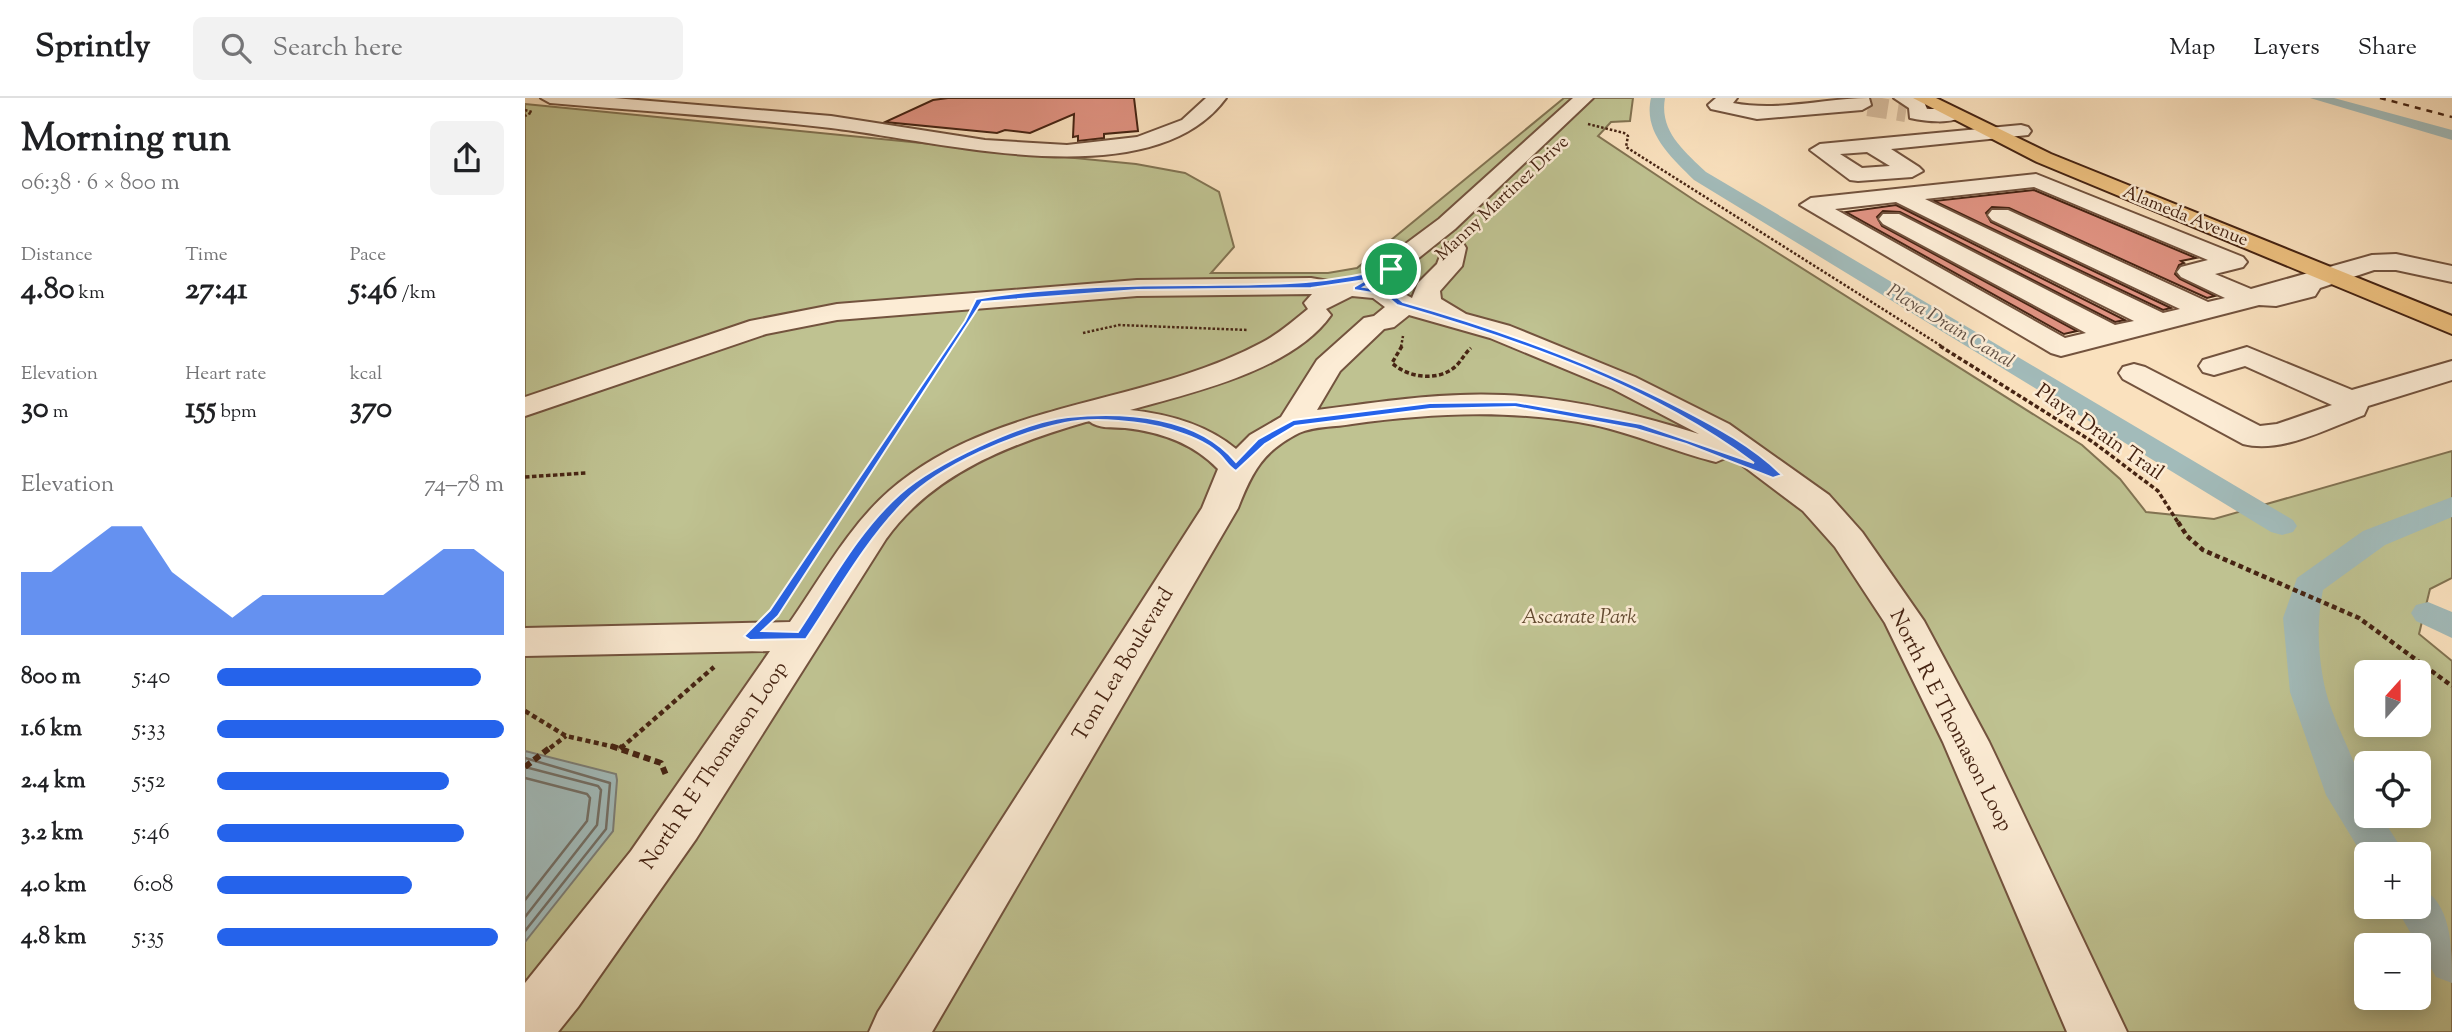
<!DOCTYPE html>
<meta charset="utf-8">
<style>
:root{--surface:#fff;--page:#f2f2f2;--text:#202124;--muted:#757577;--line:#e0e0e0;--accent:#2563eb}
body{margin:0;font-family:"Sorts Mill Goudy",serif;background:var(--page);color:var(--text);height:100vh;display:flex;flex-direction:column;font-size:26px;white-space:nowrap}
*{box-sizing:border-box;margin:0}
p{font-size:23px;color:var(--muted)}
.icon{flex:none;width:38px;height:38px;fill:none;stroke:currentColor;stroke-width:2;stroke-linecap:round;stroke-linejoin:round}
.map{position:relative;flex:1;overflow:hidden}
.sheet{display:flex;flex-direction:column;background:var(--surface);width:525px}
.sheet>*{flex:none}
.needle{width:46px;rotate:21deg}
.controls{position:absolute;left:1829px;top:562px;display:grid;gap:14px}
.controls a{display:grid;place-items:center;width:77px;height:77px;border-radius:10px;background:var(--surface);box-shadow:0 4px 18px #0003;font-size:35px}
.pin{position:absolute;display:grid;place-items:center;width:60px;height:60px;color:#fff;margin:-30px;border:4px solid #fff;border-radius:50%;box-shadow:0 2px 7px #0007}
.round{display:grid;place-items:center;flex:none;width:74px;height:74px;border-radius:10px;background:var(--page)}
.summary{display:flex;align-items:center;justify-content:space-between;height:119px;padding:0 21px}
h1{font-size:38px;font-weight:700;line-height:52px}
.stats{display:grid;grid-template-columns:repeat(3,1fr);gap:10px;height:119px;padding:7px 21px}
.stats div{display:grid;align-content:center}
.stats b{font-size:30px;font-weight:700}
.stats small{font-size:19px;font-weight:400}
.stats p{font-size:19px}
.chart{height:196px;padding:14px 21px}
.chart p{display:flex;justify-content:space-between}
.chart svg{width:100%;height:126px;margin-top:7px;fill:var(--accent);opacity:.7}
ul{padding:0 21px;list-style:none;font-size:23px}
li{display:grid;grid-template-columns:112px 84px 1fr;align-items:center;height:52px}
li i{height:18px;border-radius:9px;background:var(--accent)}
header{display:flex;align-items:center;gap:42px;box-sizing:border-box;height:98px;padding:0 35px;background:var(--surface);border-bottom:2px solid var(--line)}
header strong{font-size:33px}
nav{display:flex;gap:38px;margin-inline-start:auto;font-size:24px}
.search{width:490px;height:63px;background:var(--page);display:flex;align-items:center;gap:18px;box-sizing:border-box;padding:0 24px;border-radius:10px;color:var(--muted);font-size:26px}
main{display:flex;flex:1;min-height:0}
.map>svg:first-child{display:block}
</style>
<header>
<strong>Sprintly</strong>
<div class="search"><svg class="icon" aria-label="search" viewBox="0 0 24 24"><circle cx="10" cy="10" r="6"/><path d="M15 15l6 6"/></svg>Search here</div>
<nav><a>Map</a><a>Layers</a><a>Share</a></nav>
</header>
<main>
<section class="sheet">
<div class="summary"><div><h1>Morning run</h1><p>06:38 · 6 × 800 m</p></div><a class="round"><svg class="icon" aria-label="share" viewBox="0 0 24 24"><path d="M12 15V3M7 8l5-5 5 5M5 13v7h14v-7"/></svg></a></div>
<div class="stats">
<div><p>Distance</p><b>4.80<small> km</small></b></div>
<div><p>Time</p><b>27:41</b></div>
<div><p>Pace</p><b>5:46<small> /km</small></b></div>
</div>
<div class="stats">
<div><p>Elevation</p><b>30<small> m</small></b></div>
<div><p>Heart rate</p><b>155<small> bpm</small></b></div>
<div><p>kcal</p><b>370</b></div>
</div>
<div class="chart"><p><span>Elevation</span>74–78 m</p>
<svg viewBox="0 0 160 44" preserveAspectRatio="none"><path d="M0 44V22L10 22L20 14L30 6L40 6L50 22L60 30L70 38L80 30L90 30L100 30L110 30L120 30L130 22L140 14L150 14L160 22V44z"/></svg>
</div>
<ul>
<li><b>800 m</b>5:40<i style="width:92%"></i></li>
<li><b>1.6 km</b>5:33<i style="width:100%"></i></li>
<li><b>2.4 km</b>5:52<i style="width:81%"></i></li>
<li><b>3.2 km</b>5:46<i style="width:86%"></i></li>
<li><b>4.0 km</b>6:08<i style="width:68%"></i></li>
<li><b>4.8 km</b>5:35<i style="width:98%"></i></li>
</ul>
</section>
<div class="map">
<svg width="1927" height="934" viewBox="0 0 1927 934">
<rect width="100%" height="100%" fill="#fae1be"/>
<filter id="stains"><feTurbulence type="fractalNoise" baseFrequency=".00286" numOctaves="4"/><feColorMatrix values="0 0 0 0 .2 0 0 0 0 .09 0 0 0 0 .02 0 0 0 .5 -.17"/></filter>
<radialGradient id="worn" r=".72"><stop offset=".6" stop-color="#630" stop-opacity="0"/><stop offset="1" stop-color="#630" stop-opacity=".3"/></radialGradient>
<!-- green -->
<path fill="#bfc291" stroke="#827352" stroke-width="2" fill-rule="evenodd" d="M 1039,0 L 1108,0 L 1105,23 L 1086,24 L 1073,38 L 1172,104 L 1557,347 L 1595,381 L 1621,414 L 1689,421 L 1927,353 L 1927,480 L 1905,491 L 1894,536 L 1927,563 L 1927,934 L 0,934 L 0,6 L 611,66 L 660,75 L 694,94 L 709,149 L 686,175 L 803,175 L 832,170 ZM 1841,574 L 1894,574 L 1894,626 L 1841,626 ZM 1841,665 L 1894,665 L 1894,718 L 1841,718 ZM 1841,756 L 1894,756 L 1894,808 L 1841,808 ZM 1841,847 L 1894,847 L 1894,900 L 1841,900 Z"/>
<!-- water -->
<path fill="#a2bbba" stroke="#7d7f77" stroke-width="2" d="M 0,653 L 91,676 L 92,682 L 88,733 L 0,844 Z"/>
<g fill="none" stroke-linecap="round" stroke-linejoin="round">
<!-- shore -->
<g stroke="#747066" stroke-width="2.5">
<path d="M 0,660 L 85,685 L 81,731 L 0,833"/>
<path d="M 0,669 L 73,688 L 76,692 L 72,727 L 0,819"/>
<path d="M 0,680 L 62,696 L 65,700 L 62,723 L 0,802"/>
</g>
<!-- canal -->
<g fill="#a2bbba" fill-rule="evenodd">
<path d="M 1126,0 L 1140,0 C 1134,33 1159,53 1181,74 L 1768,422 L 1772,428 L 1768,434 L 1757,437 L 1746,434 L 1169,82 C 1146,59 1118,35 1126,0 Z"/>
<path d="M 1785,0 L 1809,0 L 1927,32 L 1927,42 Z"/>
<path d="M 1927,399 L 1927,419 L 1860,447 L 1798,492 C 1791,524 1793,561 1801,594 C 1812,636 1841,674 1841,718 L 1856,718 L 1880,756 L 1841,756 L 1841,763 L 1801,697 L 1765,594 L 1758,520 L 1772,480 L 1838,433 Z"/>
<path d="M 1903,504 L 1927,514 L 1927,540 L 1891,523 L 1886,515 L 1891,507 Z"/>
<path d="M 1894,789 C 1927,804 1927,849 1927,885 L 1911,879 L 1870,808 L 1894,808 Z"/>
</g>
</g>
<!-- building -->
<g fill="#df9281" stroke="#462413" stroke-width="2">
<path d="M 423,0 L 609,0 L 613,33 L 579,36 L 579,40 L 553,43 L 553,38 L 548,39 L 549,16 L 505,35 L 480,32 L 472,35 L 360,24 L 408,2 Z"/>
<path d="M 1509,92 L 1671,160 L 1656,163 L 1659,165 L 1654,167 L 1650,176 L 1655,181 L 1690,198 L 1682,200 L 1484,110 L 1467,109 L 1461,115 L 1466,124 L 1646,210 L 1638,212 L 1409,103 Z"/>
<path d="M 1371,107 L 1600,222 L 1590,224 L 1375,114 L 1358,113 L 1352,119 L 1357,128 L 1552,233 L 1539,236 L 1321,114 Z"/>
</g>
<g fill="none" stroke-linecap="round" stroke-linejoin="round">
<!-- minor-tunnel -->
<path stroke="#d6bb9c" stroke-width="20" stroke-dasharray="20 10" stroke-linecap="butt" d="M 1343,8 L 1381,14"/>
<!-- minor casing -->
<g stroke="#73533e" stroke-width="4">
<g id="minor">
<path d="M 16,0 L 89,0 L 306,18 L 460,42 L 542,47 L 612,39 L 657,22 L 681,0 L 701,0 C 627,102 410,42 306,30 C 212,19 118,13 25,5 Z"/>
<path d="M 1048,0 L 1068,0 L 930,131 L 861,186 L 887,200 L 893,185 L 912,166 L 920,145 L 938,145 L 941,150 L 937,168 L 915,193 L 916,201 L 941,216 L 985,228 L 1110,279 L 1204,326 L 1304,397 L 1337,434 L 1399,523 L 1464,644 L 1602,934 L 1542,934 L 1418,644 L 1360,525 L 1310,449 L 1278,413 L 1205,358 L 1191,364 C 1150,354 1111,336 1069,327 C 988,311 908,315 827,326 C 811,329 789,328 774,335 C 738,353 727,374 713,410 L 407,934 L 344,934 L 353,914 L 677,410 L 693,371 C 668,345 636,334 600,330 C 588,329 573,331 564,323 C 488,345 409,374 361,441 L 171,741 L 53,909 L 33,934 L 0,934 L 0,885 L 106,753 L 245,553 L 0,558 L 0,530 L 265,524 C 295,481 324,428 364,393 C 468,302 618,308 736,245 C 754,236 768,223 783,211 L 779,205 L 787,196 L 612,198 L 312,222 L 241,236 L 0,318 L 0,299 L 225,223 L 312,206 L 612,182 L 786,180 L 815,185 L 836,179 L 914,121 ZM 827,198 L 848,200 L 860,209 L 849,218 L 839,220 L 792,262 L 756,319 L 725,337 L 711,351 C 681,326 643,316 605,312 C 666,295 768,272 806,217 L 801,211 ZM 884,217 L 965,240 L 1088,291 L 1174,336 C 1111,316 1046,300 979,297 C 917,294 854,304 792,312 L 815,273 L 859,231 L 869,229 Z"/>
<path d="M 1191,0 L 1212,0 L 1208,5 C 1254,14 1302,0 1344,0 L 1346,7 L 1337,12 L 1232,21 L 1186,11 L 1183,7 Z"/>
<path d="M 1369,0 L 1392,0 L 1399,4 L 1402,11 L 1429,11 L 1438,17 C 1429,27 1399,23 1385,20 L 1384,10 Z"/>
<path d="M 1496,27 L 1503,29 L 1506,33 L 1503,37 L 1366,51 L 1394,69 L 1398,73 L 1387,79 L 1333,83 L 1325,82 L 1285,52 L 1295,46 ZM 1342,54 L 1365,68 L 1337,70 L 1315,56 Z"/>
<path d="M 1511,76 L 1718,159 L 1722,164 L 1718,169 L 1690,176 L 1726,191 L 1847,157 L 1871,156 L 1927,168 L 1927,184 L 1871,172 L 1849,172 L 1795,190 L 1790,198 L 1751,208 L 1734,207 L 1536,258 L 1526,255 L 1275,107 L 1286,100 ZM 1509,89 L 1683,162 L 1656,169 L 1652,174 L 1656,179 L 1700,200 L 1683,204 L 1483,112 L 1467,112 L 1463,117 L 1467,122 L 1655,211 L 1638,215 L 1400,101 ZM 1371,104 L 1609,223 L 1590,227 L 1374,116 L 1358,116 L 1354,121 L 1358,126 L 1561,235 L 1540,240 L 1310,111 Z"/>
<path d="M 1722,249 L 1827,292 L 1927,263 L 1927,282 L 1843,308 L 1839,317 C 1803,330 1757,356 1718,346 L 1598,281 L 1594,275 L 1598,269 L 1609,266 L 1620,269 L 1735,328 L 1752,326 L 1807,307 L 1720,268 L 1689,277 L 1678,274 L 1674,268 L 1678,262 Z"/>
</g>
</g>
<!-- major casing -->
<g stroke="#462413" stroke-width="4">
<path id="major" d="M 1388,0 L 1411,0 L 1526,56 L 1927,218 L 1927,236 L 1512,64 Z"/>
</g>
<!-- path-far3 -->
<g stroke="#462413" stroke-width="2.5" stroke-dasharray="2.5 2" stroke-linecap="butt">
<path d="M 0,12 L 7,14 L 0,18"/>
<path d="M 1063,26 L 1099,35 L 1103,38 L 1101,49 L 1418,249"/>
<path d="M 558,235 L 594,227 L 723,232"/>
<path d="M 426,249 L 441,227"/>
<path d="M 876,249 L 878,238"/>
</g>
<!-- path-far2 -->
<g stroke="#462413" stroke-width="3.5" stroke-dasharray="4.5 2.5" stroke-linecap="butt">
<path d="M 877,248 L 867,265 C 883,280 914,284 931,268 C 937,262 940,255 946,250"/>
<path d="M 1415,248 L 1568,344 L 1633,393 L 1654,426"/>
<path d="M 0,379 L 61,375"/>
<path d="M 308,426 L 427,248"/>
</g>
<!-- path-far1 -->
<g stroke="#462413" stroke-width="4.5" stroke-dasharray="5 3.5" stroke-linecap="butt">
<path d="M 1653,424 L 1662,438 L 1678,452 L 1834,520 L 1927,588"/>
<path d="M 252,510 L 309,424"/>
<path d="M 0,613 L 41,638 L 94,650"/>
<path d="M 25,650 L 41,638"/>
<path d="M 96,650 L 189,569"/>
</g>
<!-- path -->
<g stroke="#462413" stroke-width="6" stroke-dasharray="7 4.5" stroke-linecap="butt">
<path d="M 86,648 L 136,665 L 141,677"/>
<path d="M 95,651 L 98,648"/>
<path d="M 0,669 L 27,648"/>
</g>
<!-- minor -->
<use href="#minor" fill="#fcecd5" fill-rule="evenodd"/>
<!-- major -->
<use href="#major" fill="#edc07f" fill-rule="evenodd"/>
<!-- rail -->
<path stroke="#462413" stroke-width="2.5" stroke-dasharray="6 6" stroke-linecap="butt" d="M 1855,0 L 1927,19"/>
</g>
<!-- route -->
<path fill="#2563eb" stroke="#fff" stroke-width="2" fill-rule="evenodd" d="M 866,169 L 868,173 L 839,189 L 865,193 L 878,204 C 974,231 1066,264 1155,310 C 1190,328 1229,349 1257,377 L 1248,380 L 1161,346 L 1111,331 L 990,309 L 905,311 L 770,328 L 740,346 L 711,373 C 703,369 700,361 693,355 C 680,343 662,337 646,332 C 619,323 568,319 540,325 C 489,336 417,366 380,403 C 340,443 312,495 281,541 L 225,542 L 219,538 L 245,512 L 440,223 L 451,201 C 520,189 600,187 670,187 C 737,186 801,188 866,169 ZM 841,182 L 829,189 L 829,192 L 860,197 L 872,207 C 997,243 1124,287 1229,365 L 1116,326 L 990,304 L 905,305 L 768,322 L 733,341 L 711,364 C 673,318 599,313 543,319 C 497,324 409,366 375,396 C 333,433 304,488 273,534 L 237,533 L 253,518 L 457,204 L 612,192 L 786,190 Z"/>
<g text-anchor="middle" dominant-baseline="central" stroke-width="5" stroke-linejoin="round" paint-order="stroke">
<!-- far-street labels -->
<g font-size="18" fill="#462413" stroke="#fcecd5">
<text transform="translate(978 101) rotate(-43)">Manny Martinez Drive</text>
<text transform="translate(1660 119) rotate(22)">Alameda Avenue</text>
</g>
<!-- far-water labels -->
<g font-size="19" font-style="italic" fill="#625145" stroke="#fcecd5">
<text transform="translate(1425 229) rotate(31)">Playa Drain Canal</text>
</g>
<!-- street labels -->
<g font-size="21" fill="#462413" stroke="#fcecd5">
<text transform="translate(1574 335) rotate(35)">Playa Drain Trail</text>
<text transform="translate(599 567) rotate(-59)">Tom Lea Boulevard</text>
<text transform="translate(1425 623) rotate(63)">North R E Thomason Loop</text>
<text transform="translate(190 668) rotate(-56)">North R E Thomason Loop</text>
</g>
<!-- park labels -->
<g font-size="21" font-style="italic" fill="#644c32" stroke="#fcecd5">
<text x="1054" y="520">Ascarate Park</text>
</g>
</g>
<rect width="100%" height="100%" filter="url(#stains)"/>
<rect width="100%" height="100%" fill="url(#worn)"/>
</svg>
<div class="controls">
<a><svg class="needle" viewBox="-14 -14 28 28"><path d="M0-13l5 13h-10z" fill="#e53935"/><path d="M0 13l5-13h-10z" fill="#757577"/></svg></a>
<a><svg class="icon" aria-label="locate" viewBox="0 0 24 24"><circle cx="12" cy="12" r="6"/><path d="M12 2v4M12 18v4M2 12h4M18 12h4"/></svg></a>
<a>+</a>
<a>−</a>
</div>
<div class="pin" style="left:866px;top:171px;background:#1e9e55"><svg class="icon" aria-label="arrive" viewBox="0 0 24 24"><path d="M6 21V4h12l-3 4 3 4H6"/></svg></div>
</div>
</main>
